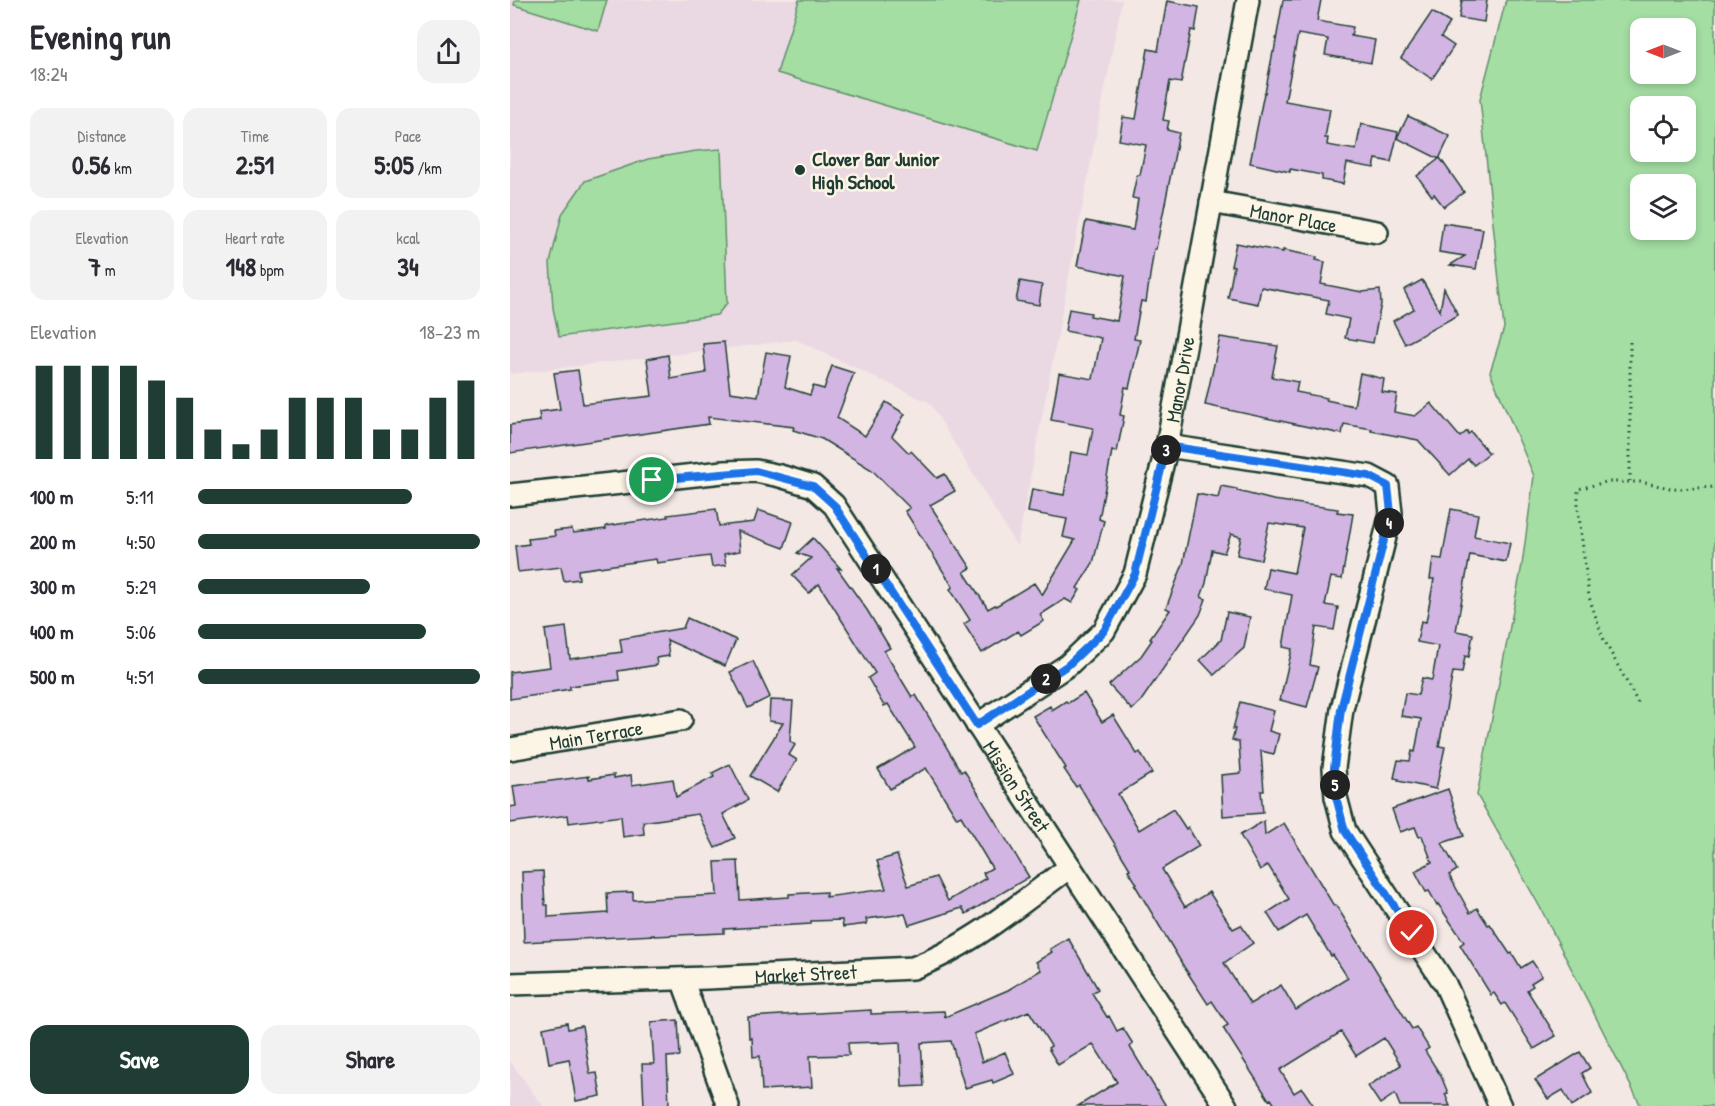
<!DOCTYPE html>
<meta charset="utf-8">
<style>
:root{--surface:#fff;--page:#f2f2f3;--text:#2b2b33;--muted:#7c7c81;--accent:#1f3d34}
body{margin:0;font-family:"Patrick Hand",sans-serif;background:var(--page);color:var(--text);height:100vh;display:flex;flex-direction:column;font-size:22px;white-space:nowrap}
*{box-sizing:border-box;margin:0}
p{font-size:20px;color:var(--muted)}
.icon{flex:none;width:33px;height:33px;fill:none;stroke:currentColor;stroke-width:2;stroke-linecap:round;stroke-linejoin:round}
.map{position:relative;flex:1;overflow:hidden}
.panel{display:flex;flex-direction:column;background:var(--surface);width:510px}
.panel>*{flex:none}
.needle{width:39px;rotate:270deg}
.fabs{position:absolute;left:1120px;top:18px;display:grid;gap:12px}
.fabs a{display:grid;place-items:center;width:66px;height:66px;border-radius:12px;background:var(--surface);box-shadow:0 3px 9px #0003;font-size:30px}
.pin{position:absolute;display:grid;place-items:center;width:51px;height:51px;color:#fff;margin:-26px;border:3px solid #fff;border-radius:50%;box-shadow:0 2px 6px #0007}
.km{position:absolute;width:30px;height:30px;margin:-15px;border-radius:50%;background:#222;color:#fff;font-size:16px;line-height:30px;text-align:center}
.round{display:grid;place-items:center;flex:none;width:63px;height:63px;border-radius:18px;background:var(--page)}
.head{display:flex;align-items:center;justify-content:space-between;height:102px;padding:0 30px}
h1{font-size:33px;font-weight:700;line-height:45px}
.figures{display:grid;grid-template-columns:repeat(3,1fr);gap:9px;height:102px;padding:6px 30px}
.figures div{display:grid;align-content:center;border-radius:15px;background:var(--page);text-align:center}
.figures b{font-size:26px;font-weight:700}
.figures small{font-size:16px;font-weight:400}
.figures p{font-size:16px}
.chart{height:168px;padding:12px 30px}
.chart p{display:flex;justify-content:space-between}
.chart svg{width:100%;height:108px;margin-top:6px;stroke:var(--accent);stroke-width:6}
.action{display:flex;gap:12px;margin-top:auto;padding:12px 30px}
.action a{flex:1;height:69px;border-radius:18px;background:var(--accent);color:#fff;font-size:24px;font-weight:700;line-height:69px;text-align:center}
.action a+a{background:var(--page);color:var(--text)}
ul{padding:0 30px;list-style:none;font-size:20px}
li{display:grid;grid-template-columns:96px 72px 1fr;align-items:center;height:45px}
li i{height:15px;border-radius:8px;background:var(--accent)}
main{display:flex;flex:1;min-height:0}
.map>svg:first-child{display:block}
</style>
<main>
<section class="panel">
<div class="head"><div><h1>Evening run</h1><p>18:24</p></div><a class="round"><svg class="icon" aria-label="share" viewBox="0 0 24 24"><path d="M12 15V3M7 8l5-5 5 5M5 13v7h14v-7"/></svg></a></div>
<div class="figures">
<div><p>Distance</p><b>0.56<small> km</small></b></div>
<div><p>Time</p><b>2:51</b></div>
<div><p>Pace</p><b>5:05<small> /km</small></b></div>
</div>
<div class="figures">
<div><p>Elevation</p><b>7<small> m</small></b></div>
<div><p>Heart rate</p><b>148<small> bpm</small></b></div>
<div><p>kcal</p><b>34</b></div>
</div>
<div class="chart"><p><span>Elevation</span>18–23 m</p>
<svg viewBox="0 0 160 44" preserveAspectRatio="none"><path d="M5 44V6M15 44V6M25 44V6M35 44V6M45 44V12M55 44V19M65 44V32M75 44V38M85 44V32M95 44V19M105 44V19M115 44V19M125 44V32M135 44V32M145 44V19M155 44V12"/></svg>
</div>
<ul>
<li><b>100 m</b>5:11<i style="width:76%"></i></li>
<li><b>200 m</b>4:50<i style="width:100%"></i></li>
<li><b>300 m</b>5:29<i style="width:61%"></i></li>
<li><b>400 m</b>5:06<i style="width:81%"></i></li>
<li><b>500 m</b>4:51<i style="width:100%"></i></li>
</ul>
<div class="action"><a>Save</a><a>Share</a></div>
</section>
<div class="map">
<svg width="1205" height="1106" viewBox="0 0 1205 1106">
<rect width="100%" height="100%" fill="#f4e8e4"/>
<filter id="ink" filterUnits="userSpaceOnUse"><feTurbulence type="fractalNoise" baseFrequency=".0167" numOctaves="2"/><feDisplacementMap in="SourceGraphic" scale="12" xChannelSelector="R" yChannelSelector="G"/><feConvolveMatrix kernelMatrix="1 2 1 2 8 2 1 2 1" color-interpolation-filters="sRGB"/></filter>
<g filter="url(#ink)">
<!-- built -->
<g fill="#ead9e3">
<path d="M 0,0 L 612,0 L 507,547 L 420,403 L 286,340 L 0,374 Z"/>
<path d="M 0,1061 L 33,1106 L 0,1106 Z"/>
</g>
<!-- green -->
<g fill="#a4dea3" stroke="#628e6c" stroke-width="1.5" fill-rule="evenodd">
<path d="M 5,0 L 97,0 L 88,31 L 4,5 Z"/>
<path d="M 289,0 L 571,0 L 527,151 L 267,73 Z"/>
<path d="M 996,0 L 1205,0 L 1205,1106 L 1131,1106 L 1031,909 L 967,795 L 1012,565 L 1024,476 L 980,372 L 994,328 L 970,99 ZM 1131,28 L 1176,28 L 1176,74 L 1131,74 ZM 1131,106 L 1176,106 L 1176,152 L 1131,152 ZM 1131,184 L 1176,184 L 1176,230 L 1131,230 Z"/>
<path d="M 211,149 L 217,303 L 207,315 L 49,337 L 43,308 L 40,263 L 52,214 L 75,181 L 138,159 L 186,151 Z"/>
</g>
<!-- building -->
<g fill="#d2b5e2" stroke="#1f3d34" stroke-width="1.5">
<path d="M 773,0 L 811,0 L 807,21 L 843,27 L 841,36 L 865,40 L 861,63 L 815,55 L 818,39 L 788,34 L 775,101 L 820,109 L 815,138 L 818,138 L 817,145 L 846,150 L 851,124 L 888,132 L 881,162 L 866,159 L 864,168 L 837,163 L 833,184 L 812,180 L 812,175 L 780,169 L 780,172 L 740,163 L 754,93 L 755,93 L 763,52 L 764,52 Z"/>
<path d="M 952,0 L 977,0 L 974,22 L 949,18 Z"/>
<path d="M 657,1 L 689,7 L 685,31 L 681,30 L 671,83 L 660,81 L 653,120 L 659,121 L 657,130 L 669,133 L 646,249 L 644,249 L 636,302 L 631,301 L 624,339 L 630,340 L 619,388 L 615,387 L 610,415 L 614,416 L 607,452 L 602,451 L 589,519 L 594,521 L 583,563 L 567,588 L 570,590 L 562,603 L 555,599 L 530,615 L 534,621 L 511,635 L 508,631 L 472,653 L 454,624 L 460,620 L 440,589 L 443,587 L 395,511 L 400,508 L 362,470 L 312,439 L 283,430 L 284,427 L 198,417 L 199,424 L 0,453 L 0,425 L 30,421 L 29,412 L 50,409 L 44,373 L 68,370 L 73,404 L 142,396 L 137,359 L 158,355 L 161,379 L 196,373 L 193,344 L 214,342 L 220,392 L 248,396 L 256,352 L 281,356 L 275,387 L 300,395 L 303,386 L 314,389 L 322,366 L 344,373 L 327,418 L 355,436 L 376,402 L 395,414 L 382,436 L 399,453 L 401,451 L 427,478 L 435,474 L 445,491 L 420,505 L 461,568 L 454,572 L 478,609 L 485,605 L 486,606 L 524,583 L 532,595 L 565,540 L 553,537 L 557,519 L 518,512 L 522,489 L 554,495 L 561,452 L 578,455 L 583,428 L 541,420 L 549,373 L 583,379 L 591,338 L 555,331 L 559,309 L 581,313 L 580,316 L 607,321 L 615,276 L 567,266 L 576,221 L 623,230 L 628,199 L 622,198 L 627,175 L 630,175 L 636,145 L 609,140 L 613,117 L 626,119 L 638,49 L 648,51 Z"/>
<path d="M 922,12 L 940,23 L 931,37 L 944,46 L 922,79 L 891,58 Z"/>
<path d="M 898,116 L 940,136 L 929,159 L 887,138 Z"/>
<path d="M 930,158 L 954,192 L 934,207 L 924,194 L 922,196 L 907,176 Z"/>
<path d="M 933,223 L 973,229 L 966,269 L 940,265 L 955,256 L 929,252 Z"/>
<path d="M 726,243 L 773,252 L 773,250 L 807,257 L 806,260 L 815,262 L 811,284 L 852,292 L 870,290 L 871,304 L 863,343 L 835,338 L 839,319 L 816,314 L 819,300 L 751,287 L 748,304 L 718,298 L 724,266 L 721,266 Z"/>
<path d="M 912,280 L 930,311 L 934,288 L 948,315 L 895,344 L 883,321 L 904,309 L 894,290 Z"/>
<path d="M 510,281 L 532,285 L 529,305 L 506,301 Z"/>
<path d="M 710,337 L 768,346 L 762,377 L 788,382 L 786,392 L 817,398 L 816,400 L 844,406 L 850,373 L 874,379 L 872,392 L 887,394 L 884,412 L 905,416 L 921,403 L 950,437 L 957,431 L 958,434 L 961,432 L 979,453 L 964,465 L 958,459 L 940,475 L 908,440 L 861,431 L 862,429 L 834,424 L 832,434 L 695,405 Z"/>
<path d="M 711,486 L 727,489 L 727,491 L 763,500 L 828,509 L 827,512 L 843,514 L 832,579 L 821,577 L 815,605 L 828,607 L 824,630 L 806,627 L 800,665 L 808,667 L 797,707 L 770,700 L 782,649 L 773,647 L 782,595 L 754,589 L 758,568 L 784,573 L 793,528 L 759,523 L 751,560 L 727,555 L 731,537 L 721,534 L 714,553 L 702,550 L 696,583 L 691,597 L 696,599 L 690,615 L 631,701 L 622,710 L 599,685 L 631,656 L 642,640 L 640,639 L 660,610 L 656,608 L 673,564 L 687,494 L 708,498 Z"/>
<path d="M 206,509 L 209,526 L 244,522 L 248,510 L 283,522 L 274,548 L 228,531 L 230,551 L 214,554 L 216,565 L 202,567 L 200,556 L 147,563 L 146,559 L 68,570 L 69,579 L 54,581 L 51,567 L 8,572 L 5,546 L 19,544 L 18,539 L 45,536 L 44,531 L 62,529 L 63,533 L 96,529 L 96,526 L 158,517 L 157,515 Z"/>
<path d="M 941,509 L 968,514 L 964,536 L 1000,543 L 996,562 L 960,555 L 946,631 L 963,634 L 959,657 L 955,656 L 952,673 L 943,672 L 929,746 L 935,747 L 926,789 L 888,781 L 889,779 L 884,778 L 888,760 L 900,761 L 902,751 L 905,752 L 911,719 L 891,716 L 895,693 L 908,695 L 912,678 L 922,680 L 928,646 L 907,642 L 911,621 L 916,622 L 924,579 L 920,579 L 923,558 L 932,559 Z"/>
<path d="M 303,538 L 331,569 L 327,568 L 357,610 L 380,648 L 374,651 L 402,697 L 406,695 L 451,772 L 454,770 L 519,877 L 456,914 L 452,908 L 399,925 L 395,914 L 356,919 L 357,924 L 333,927 L 332,920 L 301,921 L 301,924 L 214,929 L 214,933 L 144,936 L 144,935 L 14,942 L 12,872 L 33,871 L 35,905 L 38,905 L 38,917 L 98,913 L 97,893 L 123,892 L 123,900 L 207,895 L 205,862 L 228,861 L 230,900 L 279,897 L 279,894 L 316,892 L 316,897 L 376,889 L 367,861 L 387,855 L 398,886 L 426,877 L 438,901 L 476,878 L 473,873 L 482,868 L 451,816 L 447,818 L 416,768 L 380,789 L 368,769 L 405,747 L 378,704 L 374,706 L 358,678 L 365,673 L 309,584 L 299,593 L 282,575 L 301,558 L 287,553 Z"/>
<path d="M 717,612 L 740,617 L 734,648 L 704,675 L 690,660 L 711,640 Z"/>
<path d="M 177,618 L 226,640 L 215,666 L 157,640 L 159,656 L 146,658 L 147,665 L 108,671 L 109,680 L 60,686 L 60,689 L 42,692 L 42,693 L 0,699 L 0,672 L 40,667 L 35,630 L 56,627 L 60,659 L 112,652 L 110,639 L 173,628 Z"/>
<path d="M 243,661 L 260,697 L 238,708 L 220,672 Z"/>
<path d="M 574,693 L 592,722 L 603,715 L 627,754 L 630,752 L 642,773 L 608,794 L 629,830 L 663,809 L 676,829 L 678,827 L 689,846 L 652,869 L 675,907 L 699,892 L 723,929 L 731,925 L 743,943 L 714,963 L 740,1004 L 771,985 L 786,1010 L 838,978 L 823,955 L 821,956 L 796,915 L 769,932 L 757,913 L 779,899 L 758,865 L 750,870 L 730,835 L 754,821 L 755,835 L 774,823 L 824,906 L 826,905 L 902,1029 L 906,1027 L 919,1048 L 915,1051 L 931,1076 L 938,1093 L 935,1094 L 940,1106 L 890,1106 L 885,1094 L 870,1104 L 858,1086 L 891,1065 L 874,1038 L 846,1056 L 831,1032 L 770,1070 L 784,1093 L 792,1088 L 804,1106 L 763,1106 L 765,1105 L 761,1099 L 759,1100 L 713,1028 L 718,1025 L 702,1001 L 698,1004 L 674,967 L 625,885 L 627,884 L 618,870 L 620,869 L 569,785 L 566,787 L 554,769 L 556,768 L 523,716 L 540,706 L 542,710 L 556,701 L 558,703 Z"/>
<path d="M 260,700 L 283,701 L 280,741 L 285,745 L 279,755 L 287,760 L 267,792 L 240,776 L 273,723 L 259,721 Z"/>
<path d="M 730,702 L 764,711 L 759,731 L 769,734 L 764,754 L 751,751 L 754,791 L 751,791 L 753,813 L 713,816 L 711,775 L 731,773 L 729,742 L 722,740 L 725,729 L 723,729 Z"/>
<path d="M 220,764 L 238,800 L 213,814 L 225,838 L 205,848 L 188,814 L 133,822 L 134,834 L 113,837 L 111,816 L 59,823 L 58,815 L 0,823 L 0,807 L 6,806 L 3,786 L 79,776 L 79,779 L 104,775 L 104,778 L 121,775 L 122,785 L 163,779 L 166,797 L 204,777 L 202,773 Z"/>
<path d="M 938,789 L 954,836 L 932,843 L 947,870 L 939,875 L 960,913 L 967,908 L 978,925 L 980,924 L 1000,954 L 1002,953 L 1011,968 L 1022,961 L 1032,976 L 1021,983 L 1023,986 L 1017,990 L 1046,1036 L 1024,1049 L 995,1003 L 992,1005 L 984,993 L 981,995 L 950,945 L 954,942 L 928,904 L 927,905 L 919,891 L 916,892 L 905,871 L 922,862 L 912,836 L 909,837 L 905,827 L 890,832 L 882,809 Z"/>
<path d="M 558,938 L 588,989 L 582,993 L 597,1017 L 599,1016 L 607,1031 L 613,1028 L 623,1044 L 620,1047 L 656,1106 L 568,1106 L 607,1082 L 583,1044 L 548,1065 L 538,1048 L 541,1046 L 519,1011 L 464,1034 L 472,1062 L 495,1052 L 504,1074 L 483,1083 L 482,1080 L 455,1088 L 441,1041 L 411,1043 L 414,1086 L 392,1087 L 390,1042 L 369,1043 L 369,1042 L 338,1043 L 339,1055 L 300,1056 L 302,1087 L 252,1090 L 250,1056 L 243,1057 L 242,1038 L 239,1038 L 238,1017 L 361,1010 L 361,1014 L 434,1011 L 435,1017 L 498,990 L 531,970 L 526,962 L 542,952 L 540,949 Z"/>
<path d="M 168,1020 L 170,1056 L 157,1057 L 159,1106 L 134,1106 L 132,1064 L 144,1064 L 141,1022 Z"/>
<path d="M 57,1023 L 58,1029 L 72,1026 L 80,1074 L 87,1073 L 91,1096 L 66,1101 L 59,1059 L 39,1063 L 33,1028 Z"/>
<path d="M 1070,1052 L 1080,1068 L 1072,1073 L 1082,1093 L 1062,1106 L 1053,1090 L 1038,1099 L 1025,1080 Z"/>
</g>
<g fill="none" stroke-linecap="round" stroke-linejoin="round">
<!-- minor casing -->
<g stroke="#1f3d34" stroke-width="26">
<g id="minor">
<path id="s1" d="M 701,202 L 867,232"/>
<path d="M 657,446 L 859,476 L 878,486 L 881,513 L 832,709 L 824,768 L 826,797 L 835,831 L 935,984 L 990,1106"/>
<path id="s2" d="M 0,495 L 213,472 L 246,471 L 270,476 L 303,486 L 324,505 L 716,1106"/>
<path id="s3" d="M 467,725 L 558,665 L 594,631 L 625,574 L 657,446 L 738,0"/>
<path id="s4" d="M 0,749 L 171,720"/>
<path d="M 172,979 L 218,1106"/>
<path id="s5" d="M 0,984 L 197,978 L 403,968 C 461,946 510,903 560,867"/>
</g>
</g>
<!-- path -->
<g stroke="#1f3d34" stroke-width="3" stroke-dasharray="1.5 4.5" stroke-linecap="butt">
<path d="M 1120,342 L 1120,481"/>
<path d="M 1128,703 L 1093,638 L 1079,597 L 1068,508 L 1068,489 L 1096,482 L 1130,482 L 1165,489 L 1205,487"/>
</g>
<!-- minor -->
<use href="#minor" stroke="#fcf5e5" stroke-width="21"/>
</g>
</g>
<g fill="none" stroke-linecap="round" stroke-linejoin="round" filter="url(#ink)">
<!-- route casing -->
<g stroke="#fff" stroke-width="12">
<path id="route" d="M 142,480 L 246,471 L 303,486 L 324,505 L 467,725 L 558,665 L 594,631 L 625,574 L 657,446 L 859,476 L 878,486 L 881,513 L 831,709 L 824,768 L 826,797 L 835,831 L 902,933"/>
</g>
<!-- route -->
<use href="#route" stroke="#1a73e8" stroke-width="8"/>
</g>
<!-- markers -->
<circle fill="#1f3d34" stroke="#fcf5e5" stroke-width="2" cx="290" cy="170" r="6"/>
<g text-anchor="middle" dominant-baseline="central" stroke-width="5" stroke-linejoin="round" paint-order="stroke">
<!-- poi labels -->
<g font-size="20" font-weight="bold" fill="#1f3d34" stroke="#fcf5e5" text-anchor="start">
<text x="302" y="158">Clover Bar Junior<tspan x="302" dy="23">High School</tspan></text>
</g>
<!-- street labels -->
<g font-size="20" fill="#1f3d34" stroke="#fcf5e5">
<text stroke="none"><textPath href="#s1" startOffset="84">Manor Place</textPath></text>
<text stroke="none"><textPath href="#s3" startOffset="423">Manor Drive</textPath></text>
<text stroke="none"><textPath href="#s4" startOffset="87">Main Terrace</textPath></text>
<text stroke="none"><textPath href="#s2" startOffset="670">Mission Street</textPath></text>
<text stroke="none"><textPath href="#s5" startOffset="296">Market Street</textPath></text>
</g>
</g>
</svg>
<div class="fabs">
<a><svg class="needle" viewBox="-14 -14 28 28"><path d="M0-13l5 13h-10z" fill="#e53935"/><path d="M0 13l5-13h-10z" fill="#7c7c81"/></svg></a>
<a><svg class="icon" aria-label="locate" viewBox="0 0 24 24"><circle cx="12" cy="12" r="6"/><path d="M12 2v4M12 18v4M2 12h4M18 12h4"/></svg></a>
<a><svg class="icon" aria-label="layers" viewBox="0 0 24 24"><path d="M12 4l9 5-9 5-9-5zM3 14l9 5 9-5"/></svg></a>
</div>
<div class="pin" style="left:142px;top:480px;background:#1e9e55"><svg class="icon" aria-label="arrive" viewBox="0 0 24 24"><path d="M6 21V4h12l-3 4 3 4H6"/></svg></div>
<div class="pin" style="left:902px;top:933px;background:#d93025"><svg class="icon" aria-label="check" viewBox="0 0 24 24"><path d="M5 12l5 5 9-10"/></svg></div>
<b class="km" style="left:366px;top:569px">1</b>
<b class="km" style="left:536px;top:679px">2</b>
<b class="km" style="left:656px;top:450px">3</b>
<b class="km" style="left:879px;top:523px">4</b>
<b class="km" style="left:825px;top:785px">5</b>
</div>
</main>
